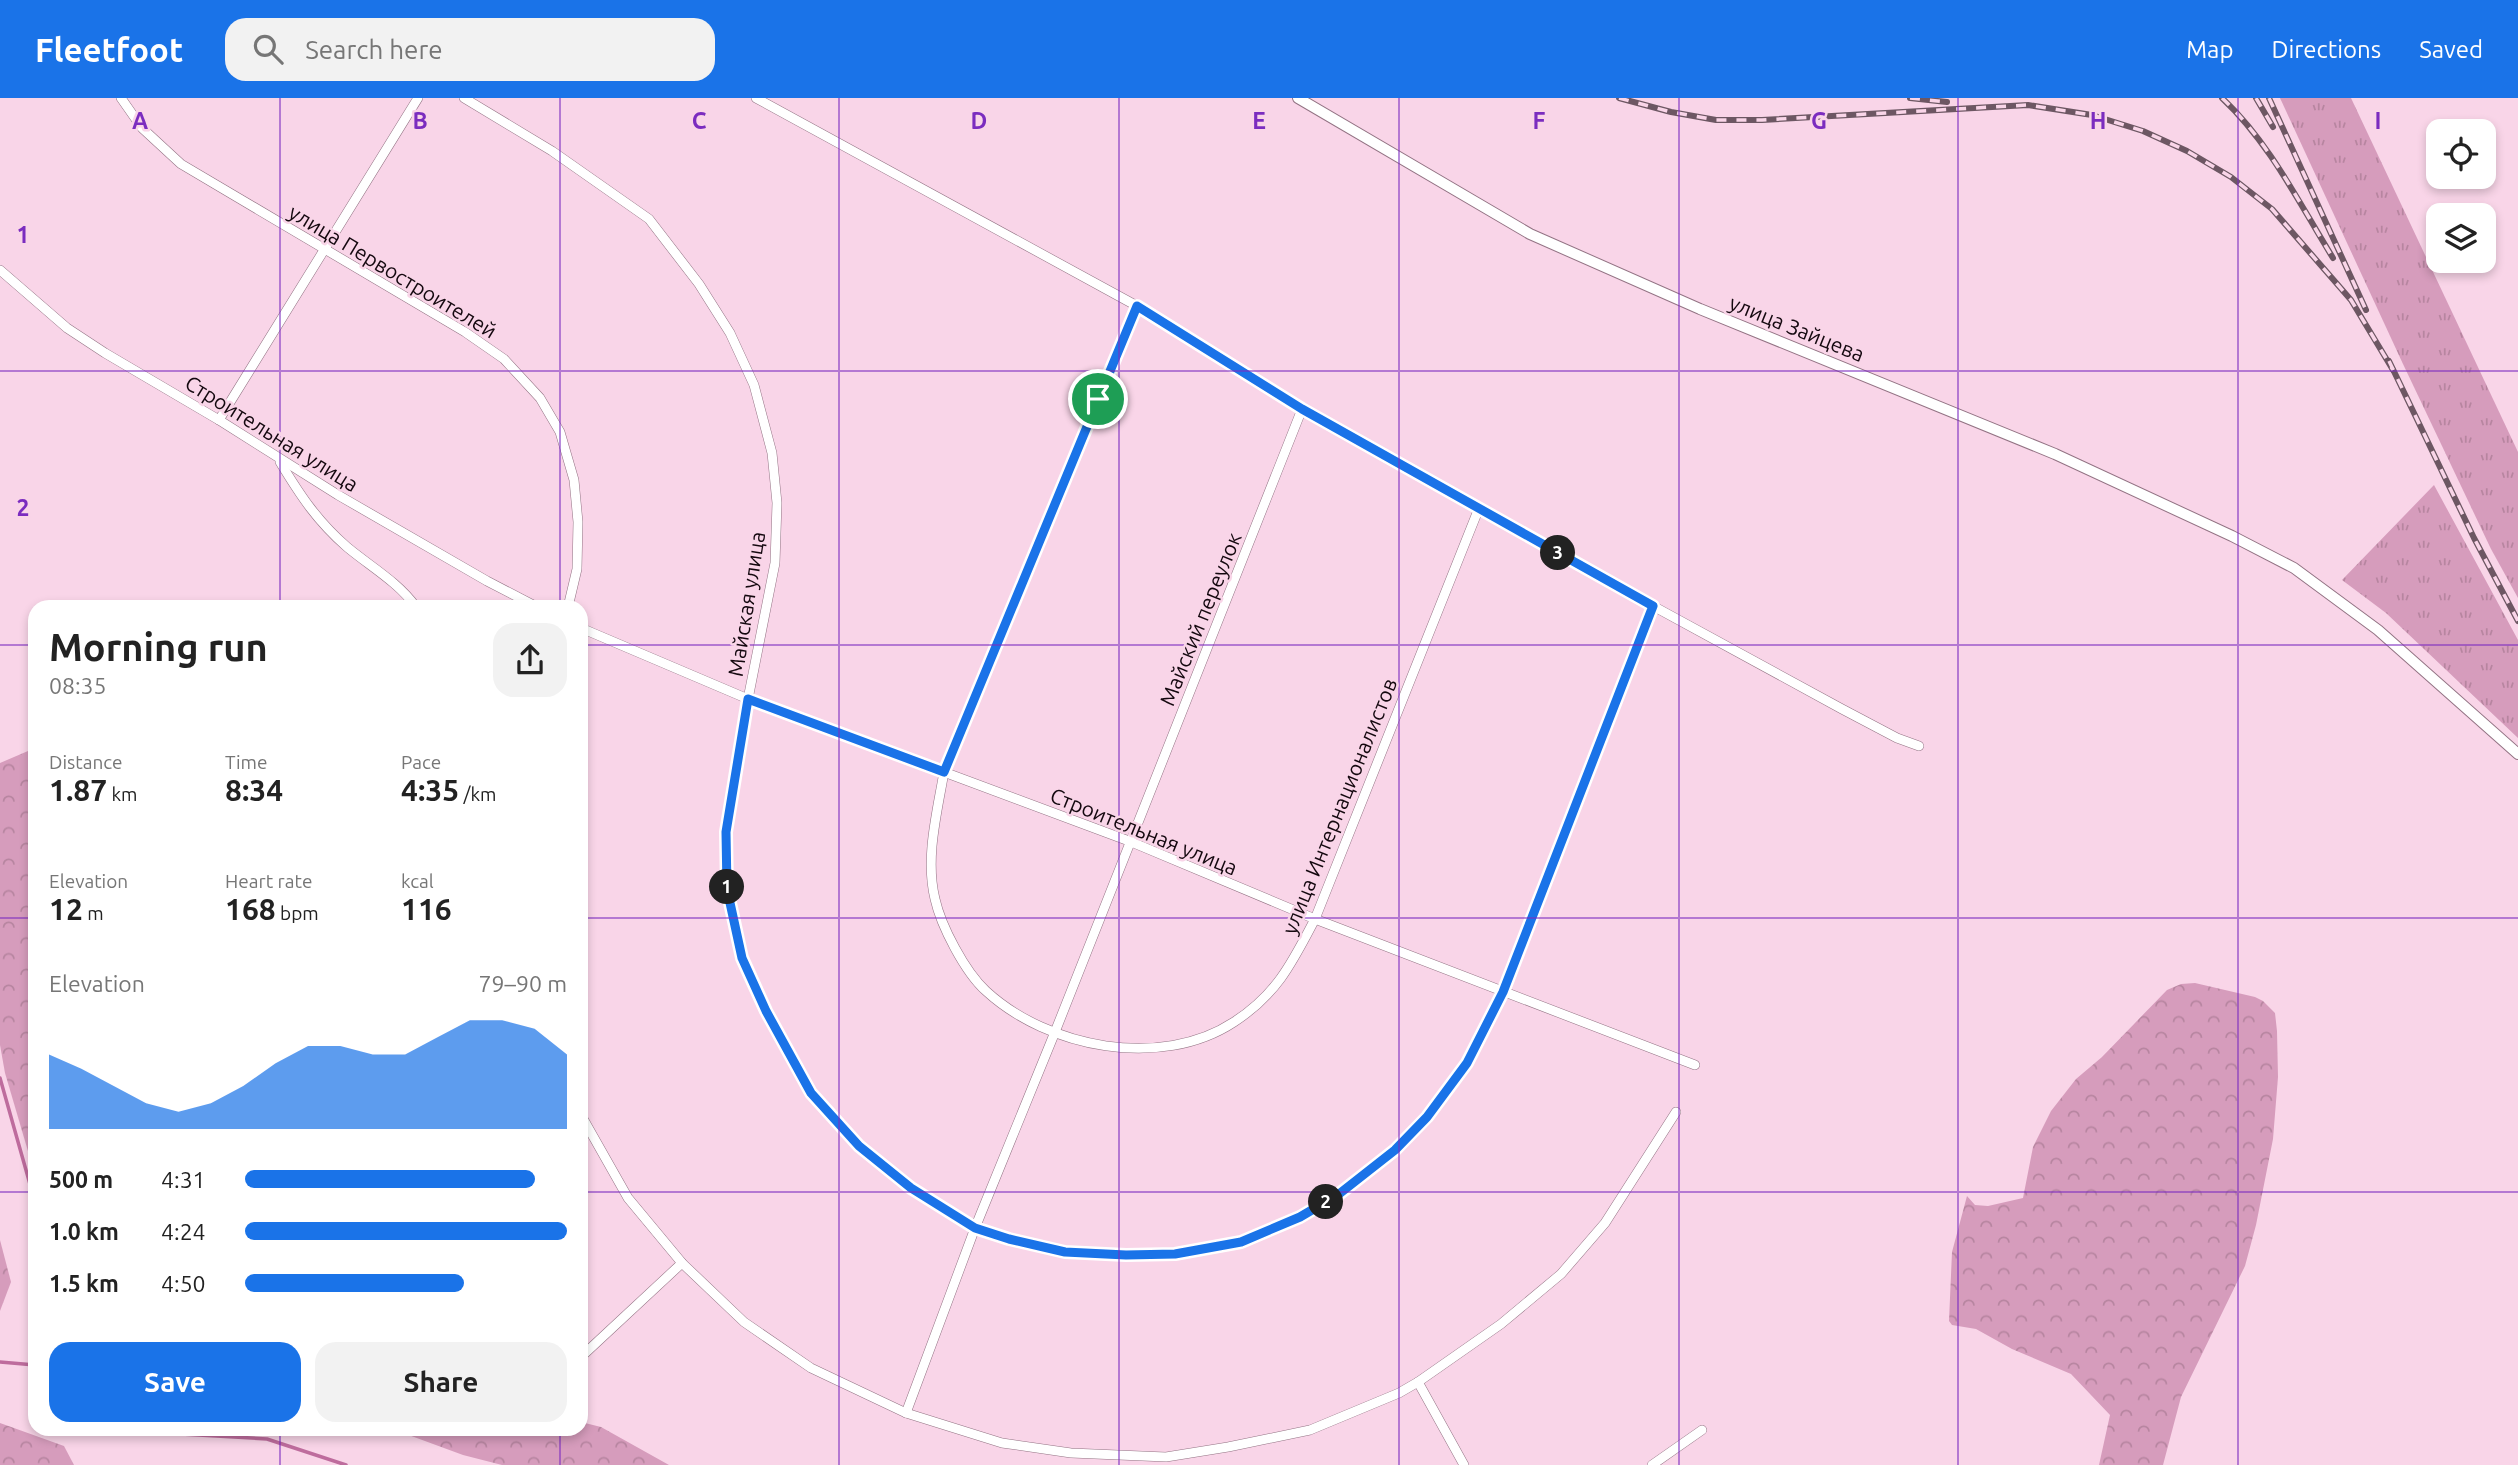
<!DOCTYPE html>
<meta charset="utf-8">
<style>
:root{--surface:#fff;--page:#f2f2f2;--text:#222;--muted:#767676;--accent:#1a73e8}
body{margin:0;font-family:Ubuntu,sans-serif;background:var(--page);color:var(--text);height:100vh;display:flex;flex-direction:column;font-size:26px;white-space:nowrap}
*{box-sizing:border-box;margin:0}
p{font-size:23px;color:var(--muted)}
.icon{flex:none;width:38px;height:38px;fill:none;stroke:currentColor;stroke-width:2;stroke-linecap:round;stroke-linejoin:round}
.map{position:relative;flex:1;overflow:hidden}
.details{position:absolute;left:28px;top:502px;width:560px;height:836px;display:flex;flex-direction:column;background:var(--surface);border-radius:21px;box-shadow:0 4px 10px #0003}
.details>*{flex:none}
.buttons{position:absolute;left:2426px;top:21px;display:grid;gap:14px}
.buttons a{display:grid;place-items:center;width:70px;height:70px;border-radius:14px;background:var(--surface);box-shadow:0 4px 10px #0003;font-size:35px}
.pin{position:absolute;display:grid;place-items:center;width:60px;height:60px;color:#fff;margin:-30px;border:4px solid #fff;border-radius:50%;box-shadow:0 2px 7px #0007}
.km{position:absolute;width:35px;height:35px;margin:-18px;border-radius:50%;background:#222;color:#fff;font-size:19px;line-height:35px;text-align:center}
.round{display:grid;place-items:center;flex:none;width:74px;height:74px;border-radius:21px;background:var(--page)}
.overview{display:flex;align-items:center;justify-content:space-between;height:119px;padding:0 21px}
h1{font-size:38px;font-weight:700;line-height:52px}
.metrics{display:grid;grid-template-columns:repeat(3,1fr);gap:10px;height:119px;padding:7px 21px}
.metrics div{display:grid;align-content:center}
.metrics b{font-size:30px;font-weight:700}
.metrics small{font-size:19px;font-weight:400}
.metrics p{font-size:19px}
.chart{height:196px;padding:14px 21px}
.chart p{display:flex;justify-content:space-between}
.chart svg{width:100%;height:126px;margin-top:7px;fill:var(--accent);opacity:.7}
.button{display:flex;gap:14px;margin-top:auto;padding:14px 21px}
.button a{flex:1;height:80px;border-radius:21px;background:var(--accent);color:#fff;font-size:28px;font-weight:700;line-height:80px;text-align:center}
.button a+a{background:var(--page);color:var(--text)}
ul{padding:0 21px;list-style:none;font-size:23px}
li{display:grid;grid-template-columns:112px 84px 1fr;align-items:center;height:52px}
li i{height:18px;border-radius:9px;background:var(--accent)}
header{display:flex;align-items:center;gap:42px;box-sizing:border-box;height:98px;padding:0 35px;background:var(--accent);color:#fff}
header strong{font-size:33px}
nav{display:flex;gap:38px;margin-inline-start:auto;font-size:24px}
.search{width:490px;height:63px;background:var(--page);display:flex;align-items:center;gap:18px;box-sizing:border-box;padding:0 24px;border-radius:21px;color:var(--muted);font-size:26px}
.map>svg:first-child{display:block}
</style>
<header>
<strong>Fleetfoot</strong>
<div class="search"><svg class="icon" aria-label="search" viewBox="0 0 24 24"><circle cx="10" cy="10" r="6"/><path d="M15 15l6 6"/></svg>Search here</div>
<nav><a>Map</a><a>Directions</a><a>Saved</a></nav>
</header>
<div class="map">
<svg width="2518" height="1367" viewBox="0 0 2518 1367">
<defs>
<pattern id="grass-tufts" width="24" height="20" patternUnits="userSpaceOnUse" patternTransform="scale(1.75)"><rect width="24" height="20" fill="#d69cbc"/><path d="M3 7l-1-3M5 7V3M7 7l1-3M15 17l-1-3M17 17v-4M19 17l1-3" fill="none" stroke="#b785a0"/></pattern>
<pattern id="forest-crowns" width="20" height="18" patternUnits="userSpaceOnUse" patternTransform="scale(1.75)"><rect width="20" height="18" fill="#d69cbc"/><path d="M2 6a3 3 0 1 1 6 0M12 15a3 3 0 1 1 6 0" fill="none" stroke="#b785a0"/></pattern>
</defs>
<rect width="100%" height="100%" fill="#f9d5e8"/>
<!-- grass -->
<g fill="url(#grass-tufts)">
<path d="M 2280,0 L 2351,0 L 2518,354 L 2518,500 L 2491,451 L 2403,266 Z"/>
<path d="M 2434,387 L 2518,542 L 2518,640 L 2386,515 L 2342,482 Z"/>
</g>
<!-- forest -->
<g fill="url(#forest-crowns)">
<path d="M 35,650 L 35,1077 L 5,975 L 0,947 L 0,665 Z"/>
<path d="M 2195,885 L 2255,899 L 2263,903 L 2275,915 L 2277,933 L 2278,979 L 2273,1041 L 2256,1127 L 2245,1168 L 2181,1299 L 2163,1367 L 2099,1367 L 2110,1317 L 2071,1276 L 2012,1251 L 1976,1231 L 1952,1227 L 1949,1223 L 1952,1154 L 1967,1098 L 1975,1107 L 1988,1108 L 2023,1100 L 2033,1049 L 2051,1013 L 2076,981 L 2102,959 L 2167,892 L 2181,886 Z"/>
<path d="M 0,1142 L 11,1184 L 0,1213 Z"/>
<path d="M 581,1324 L 601,1329 L 669,1367 L 502,1367 L 463,1357 L 395,1332 L 581,1332 Z"/>
<path d="M 0,1325 L 64,1348 L 74,1367 L 0,1367 Z"/>
</g>
<g fill="none" stroke-linecap="round" stroke-linejoin="round">
<!-- stream -->
<g stroke="#be6c9d" stroke-width="3.5">
<path d="M 0,980 L 35,1104"/>
<path d="M 0,1264 L 35,1267"/>
<path d="M 158,1332 L 163,1335 L 267,1341 L 346,1367"/>
</g>
<!-- minor casing -->
<g stroke="#937384" stroke-width="10">
<g id="minor">
<path d="M 121,0 L 142,30 L 181,66 L 465,234 L 504,261 L 540,300 L 560,334 L 574,382 L 578,424 L 577,471 L 568,509"/>
<path d="M 464,0 L 552,53 L 649,121 L 699,186 L 730,235 L 754,287 L 772,355 L 777,405 L 775,465 L 748,601 L 726,734 L 727,791 L 742,860 L 766,913 L 811,995 L 859,1048 L 911,1090 L 975,1130 L 1009,1141 L 1065,1154 L 1126,1157 L 1175,1156 L 1242,1144 L 1300,1119 L 1339,1096 L 1395,1052 L 1427,1019 L 1467,965 L 1503,894 L 1653,508"/>
<path d="M 756,0 L 1137,208 L 1302,311 L 1653,508 L 1842,611 L 1897,640 L 1919,648"/>
<path d="M 0,172 L 67,230 L 105,255 L 219,322 L 338,397 L 487,483 L 537,509"/>
<path d="M 1137,208 L 944,674 C 937,715 925,760 935,801 C 941,828 965,874 986,893 C 1048,950 1161,972 1234,924 C 1277,896 1292,865 1315,821 L 1479,410"/>
<path d="M 219,322 L 418,0"/>
<path d="M 280,364 C 300,397 317,423 347,449 C 371,469 398,484 416,509"/>
<path d="M 581,530 L 748,601 L 1129,743 L 1315,821 L 1695,967"/>
<path d="M 581,1017 L 628,1100 L 682,1165 L 744,1224 L 811,1270 L 906,1315 L 1002,1345 L 1071,1355 L 1166,1359 L 1228,1349 L 1310,1332 L 1399,1295 L 1418,1284 L 1501,1226 L 1561,1176 L 1605,1125 L 1676,1014"/>
<path d="M 581,1259 L 682,1165"/>
<path d="M 1418,1284 L 1464,1367"/>
<path d="M 906,1315 L 975,1130 L 1055,934 L 1302,311"/>
<path d="M 1652,1367 L 1702,1332"/>
</g>
</g>
<!-- tertiary casing -->
<g stroke="#937384" stroke-width="12">
<path id="tertiary" d="M 1298,0 L 1530,136 L 1700,211 L 2055,356 L 2232,438 L 2294,470 L 2378,532 L 2518,656"/>
</g>
<!-- minor -->
<use href="#minor" stroke="#fff" stroke-width="9"/>
<!-- tertiary -->
<use href="#tertiary" stroke="#fff" stroke-width="10"/>
<!-- rail casing -->
<g stroke="#6d5763" stroke-width="6">
<g id="rail">
<path d="M 1619,0 L 1671,14 L 1716,22 L 1762,22 L 2028,7 L 2092,17 L 2143,33 L 2187,53 L 2231,79 L 2272,111 L 2351,202 L 2393,272"/>
<path d="M 1910,0 L 1947,4"/>
<path d="M 2222,0 C 2270,45 2299,105 2333,160"/>
<path d="M 2256,0 L 2273,29"/>
<path d="M 2269,0 L 2366,212"/>
<path d="M 2389,263 L 2474,440 L 2518,523"/>
</g>
</g>
<!-- rail -->
<use href="#rail" stroke="#f9d5e8" stroke-width="3.5" stroke-dasharray="10" stroke-linecap="butt"/>
</g>
<g fill="none" stroke-linecap="round" stroke-linejoin="round">
<!-- route casing -->
<g stroke="#fff" stroke-width="14">
<path id="route" d="M 1137,208 L 1302,311 L 1653,508 L 1503,894 L 1467,965 L 1427,1019 L 1395,1052 L 1339,1096 L 1300,1119 L 1241,1144 L 1175,1156 L 1126,1157 L 1065,1154 L 1009,1141 L 975,1130 L 911,1090 L 859,1048 L 811,995 L 766,913 L 742,860 L 727,791 L 726,734 L 748,601 L 944,674 Z"/>
</g>
<!-- route -->
<use href="#route" stroke="#1a73e8" stroke-width="9"/>
</g>
<!-- grid -->
<path fill="none" stroke="#7b2cbf" stroke-width="2" stroke-opacity="0.55" d="M 280,0 L 280,509M 560,0 L 560,509M 839,0 L 839,1367M 1119,0 L 1119,1367M 1399,0 L 1399,1367M 1679,0 L 1679,1367M 1958,0 L 1958,1367M 2238,0 L 2238,1367M 0,273 L 2518,273M 0,547 L 35,547M 581,547 L 2518,547M 0,820 L 35,820M 581,820 L 2518,820M 0,1094 L 35,1094M 581,1094 L 2518,1094M 280,1332 L 280,1367M 560,1332 L 560,1367"/>
<g text-anchor="middle" dominant-baseline="central" stroke-width="5" stroke-linejoin="round" paint-order="stroke">
<!-- street labels -->
<g font-size="21" fill="#14080f" stroke="#f9d5e8">
<text transform="translate(393 173) rotate(31)">улица Первостроителей</text>
<text transform="translate(1797 230) rotate(22)">улица Зайцева</text>
<text transform="translate(272 335) rotate(32)">Строительная улица</text>
<text transform="translate(746 506) rotate(-81)">Майская улица</text>
<text transform="translate(1200 521) rotate(-68)">Майский переулок</text>
<text transform="translate(1339 708) rotate(-68)">улица Интернационалистов</text>
<text transform="translate(1144 733) rotate(22)">Строительная улица</text>
</g>
</g>
<g font-size="23" text-anchor="middle" font-weight="bold" fill="#7b2cbf" stroke="#f9d5e8" stroke-width="5" stroke-linejoin="round" paint-order="stroke">
<text x="140" y="31">A</text>
<text x="420" y="31">B</text>
<text x="699" y="31">C</text>
<text x="979" y="31">D</text>
<text x="1259" y="31">E</text>
<text x="1539" y="31">F</text>
<text x="1819" y="31">G</text>
<text x="2098" y="31">H</text>
<text x="2378" y="31">I</text>
<text x="23" y="145">1</text>
<text x="23" y="418">2</text>
</g>
</svg>
<div class="buttons">
<a><svg class="icon" aria-label="locate" viewBox="0 0 24 24"><circle cx="12" cy="12" r="6"/><path d="M12 2v4M12 18v4M2 12h4M18 12h4"/></svg></a>
<a><svg class="icon" aria-label="layers" viewBox="0 0 24 24"><path d="M12 4l9 5-9 5-9-5zM3 14l9 5 9-5"/></svg></a>
</div>
<div class="pin" style="left:1098px;top:301px;background:#1e9e55"><svg class="icon" aria-label="arrive" viewBox="0 0 24 24"><path d="M6 21V4h12l-3 4 3 4H6"/></svg></div>
<b class="km" style="left:727px;top:789px">1</b>
<b class="km" style="left:1326px;top:1104px">2</b>
<b class="km" style="left:1558px;top:455px">3</b>
<section class="details">
<div class="overview"><div><h1>Morning run</h1><p>08:35</p></div><a class="round"><svg class="icon" aria-label="share" viewBox="0 0 24 24"><path d="M12 15V3M7 8l5-5 5 5M5 13v7h14v-7"/></svg></a></div>
<div class="metrics">
<div><p>Distance</p><b>1.87<small> km</small></b></div>
<div><p>Time</p><b>8:34</b></div>
<div><p>Pace</p><b>4:35<small> /km</small></b></div>
</div>
<div class="metrics">
<div><p>Elevation</p><b>12<small> m</small></b></div>
<div><p>Heart rate</p><b>168<small> bpm</small></b></div>
<div><p>kcal</p><b>116</b></div>
</div>
<div class="chart"><p><span>Elevation</span>79–90 m</p>
<svg viewBox="0 0 160 44" preserveAspectRatio="none"><path d="M0 44V18L10 23L20 29L30 35L40 38L50 35L60 29L70 21L80 15L90 15L100 18L110 18L120 12L130 6L140 6L150 9L160 18V44z"/></svg>
</div>
<ul>
<li><b>500 m</b>4:31<i style="width:90%"></i></li>
<li><b>1.0 km</b>4:24<i style="width:100%"></i></li>
<li><b>1.5 km</b>4:50<i style="width:68%"></i></li>
</ul>
<div class="button"><a>Save</a><a>Share</a></div>
</section>
</div>
